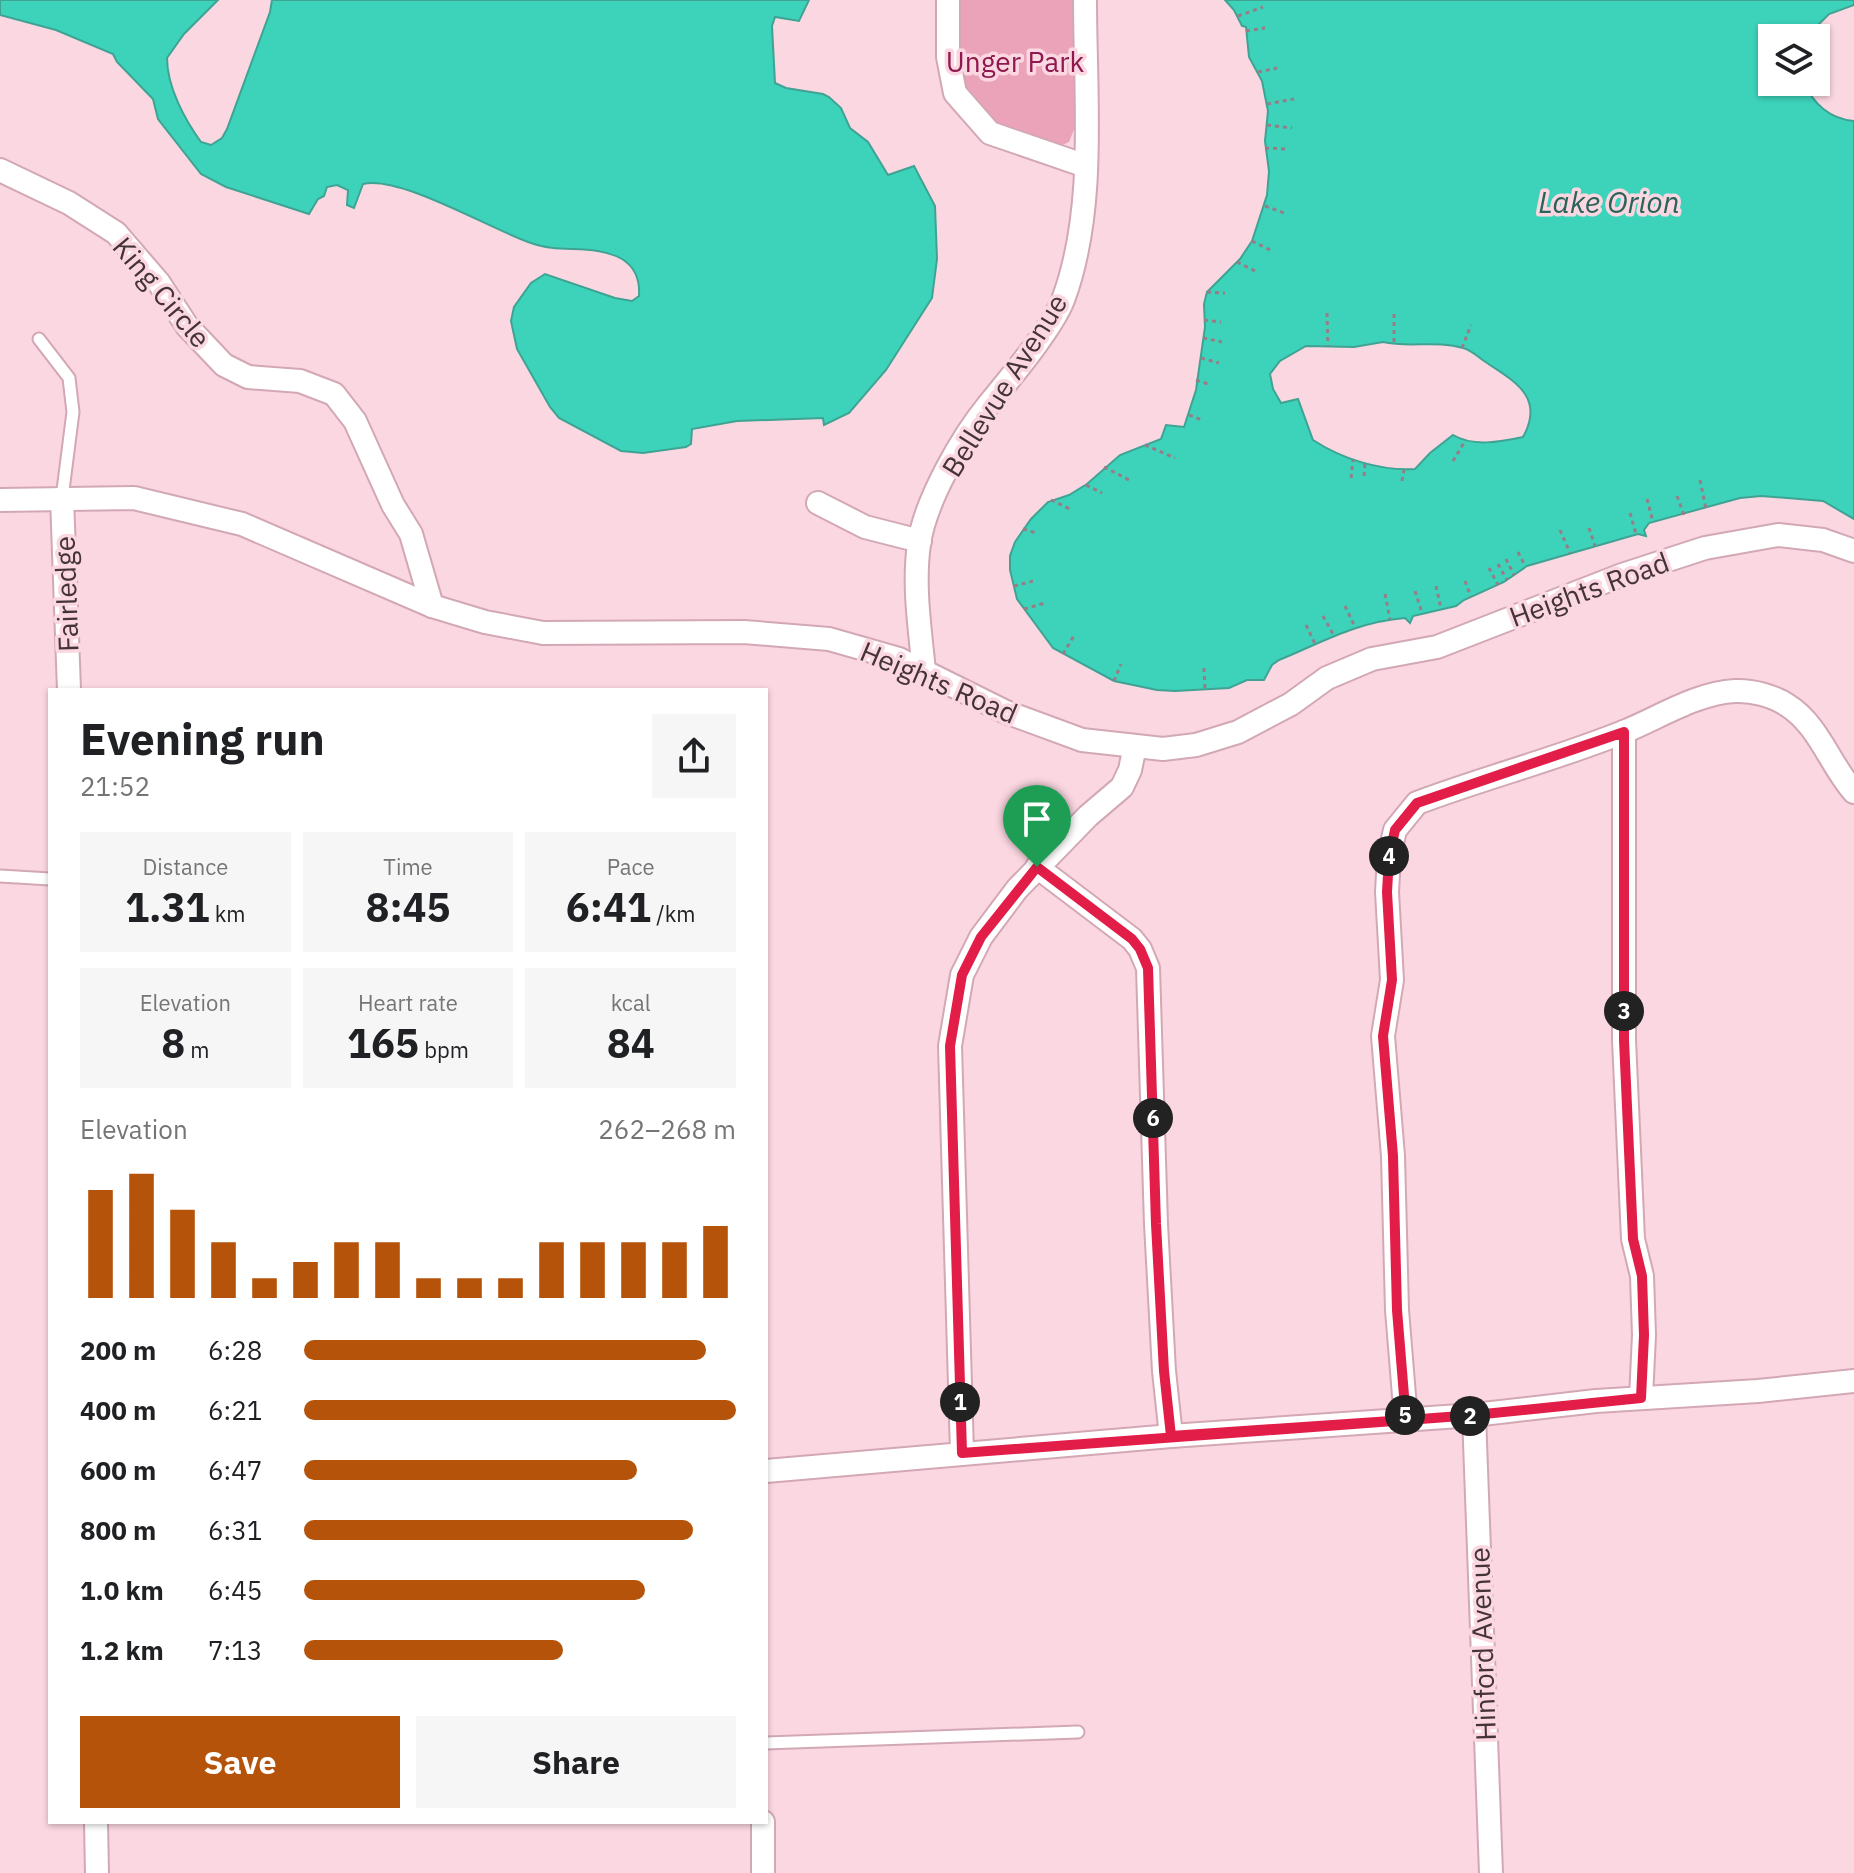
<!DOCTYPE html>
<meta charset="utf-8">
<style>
:root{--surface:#fff;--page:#f6f6f6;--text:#202124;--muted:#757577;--accent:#b45309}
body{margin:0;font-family:"IBM Plex Sans",sans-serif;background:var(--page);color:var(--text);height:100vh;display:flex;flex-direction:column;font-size:30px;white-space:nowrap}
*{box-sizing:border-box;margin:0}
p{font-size:26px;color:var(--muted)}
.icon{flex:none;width:44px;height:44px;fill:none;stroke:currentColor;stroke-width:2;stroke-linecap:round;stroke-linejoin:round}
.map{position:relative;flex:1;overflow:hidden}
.drawer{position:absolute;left:48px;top:688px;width:720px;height:1136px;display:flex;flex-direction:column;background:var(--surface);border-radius:0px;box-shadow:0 2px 6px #0004}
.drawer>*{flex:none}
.fabs{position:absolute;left:1758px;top:24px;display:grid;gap:16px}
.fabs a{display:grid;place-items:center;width:72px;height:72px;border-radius:0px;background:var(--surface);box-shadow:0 2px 6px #0004;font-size:40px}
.pin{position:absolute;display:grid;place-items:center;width:68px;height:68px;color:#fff;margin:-82px -34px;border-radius:50% 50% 50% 0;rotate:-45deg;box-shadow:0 0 8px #0007}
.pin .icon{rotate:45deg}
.km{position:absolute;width:40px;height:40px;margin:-20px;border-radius:50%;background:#222;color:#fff;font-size:22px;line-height:40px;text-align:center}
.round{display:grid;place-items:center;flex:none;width:84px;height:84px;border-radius:0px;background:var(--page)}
.overview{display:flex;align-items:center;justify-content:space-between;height:136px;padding:0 32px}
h1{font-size:44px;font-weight:700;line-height:60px}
.stats{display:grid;grid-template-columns:repeat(3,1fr);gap:12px;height:136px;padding:8px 32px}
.stats div{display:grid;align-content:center;border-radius:0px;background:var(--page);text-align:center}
.stats b{font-size:40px;font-weight:700}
.stats small{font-size:22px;font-weight:400}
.stats p{font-size:22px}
.chart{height:224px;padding:16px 32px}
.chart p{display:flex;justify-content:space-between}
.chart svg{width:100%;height:144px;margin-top:8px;stroke:var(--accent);stroke-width:6}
.primary-button{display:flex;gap:16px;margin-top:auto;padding:16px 32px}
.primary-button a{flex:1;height:92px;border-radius:0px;background:var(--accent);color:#fff;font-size:32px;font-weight:700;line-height:92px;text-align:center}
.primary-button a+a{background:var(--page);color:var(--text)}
ul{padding:0 32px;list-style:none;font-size:26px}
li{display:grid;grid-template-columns:128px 96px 1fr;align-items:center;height:60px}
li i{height:20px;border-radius:10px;background:var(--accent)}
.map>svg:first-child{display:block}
</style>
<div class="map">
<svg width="1854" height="1873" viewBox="0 0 1854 1873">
<rect width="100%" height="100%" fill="#fbd7e1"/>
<!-- green -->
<path fill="#eaa3b9" d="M 952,0 L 1076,0 L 1077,122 L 1069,142 L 1058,147 L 1011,135 L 968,105 L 950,22 Z"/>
<!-- water -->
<g fill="#3dd3bb" stroke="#3fa394" stroke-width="2" fill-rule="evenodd">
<path d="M 0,0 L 218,0 L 184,34 L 167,58 C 167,87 185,120 201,142 L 211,145 L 222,138 L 227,129 L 270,12 L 272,0 L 809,0 L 799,21 L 775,17 L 772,26 L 775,83 L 786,88 L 823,94 L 829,97 L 841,108 L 850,128 L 868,142 L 888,175 L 914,166 L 935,206 L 937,259 L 932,298 L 886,370 L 849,413 L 824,425 L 823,418 L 737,421 L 692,429 L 691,444 L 686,447 L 643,453 L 621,451 L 559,418 L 550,407 L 517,349 L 511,321 L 514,307 L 531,283 L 545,274 L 615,298 L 632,301 L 639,296 C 640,281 635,267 622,259 C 594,243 560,254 531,243 C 490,229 400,175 363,184 L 354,208 L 347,205 L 348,190 L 337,185 L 327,187 L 324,196 L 318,199 L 309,214 L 226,187 L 201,174 L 158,119 L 153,99 L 117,62 L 113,54 L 56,30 L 0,15 Z"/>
<path d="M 1225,0 L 1854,0 L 1854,5 L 1829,14 L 1805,38 L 1772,38 L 1772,82 L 1804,82 C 1813,104 1830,119 1854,121 L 1854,519 L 1823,501 L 1761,496 L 1740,498 L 1649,523 L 1644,530 L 1646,536 L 1638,534 L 1527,566 L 1504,582 L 1464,600 L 1456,606 L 1413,616 L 1410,623 L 1405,618 C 1356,622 1323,642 1279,660 L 1272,665 L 1264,680 L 1247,680 L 1229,688 L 1175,691 L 1157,690 L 1114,681 L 1053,648 L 1017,599 L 1010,570 L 1010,556 L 1015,542 L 1031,519 L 1048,502 L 1069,495 L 1087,484 L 1120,455 L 1161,439 L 1166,425 L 1184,427 L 1196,390 L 1205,327 L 1204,304 L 1207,292 L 1240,259 L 1252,241 L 1267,195 L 1269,171 L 1265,141 L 1268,111 L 1262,81 L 1249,57 L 1246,27 L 1242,26 L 1234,10 ZM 1383,342 C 1409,348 1437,340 1463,348 C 1471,350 1477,356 1484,361 C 1512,380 1546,396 1523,437 C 1500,442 1473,447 1453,435 L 1430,453 L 1415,469 C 1380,471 1342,459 1313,440 L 1298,399 L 1281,403 L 1273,389 L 1270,374 L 1280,361 L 1306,346 L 1354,347 Z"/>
</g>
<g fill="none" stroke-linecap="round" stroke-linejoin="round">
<!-- service casing -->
<g stroke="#d3a8b5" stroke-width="15">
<g id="service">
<path d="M 39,339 L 69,378 L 73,412 L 62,498"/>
<path d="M 0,876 L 50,879"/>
<path d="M 766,1743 L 1078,1732"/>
</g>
</g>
<!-- minor casing -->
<g stroke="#d3a8b5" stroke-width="26">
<g id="minor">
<path d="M 948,0 L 948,57 L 955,93 L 990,133 L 1086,166"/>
<path d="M 0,170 L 69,203 L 116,233 L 159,283 L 187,326 L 224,365 L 248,377 L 300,381 L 334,394 L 355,421 L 393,505 L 411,534 L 432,606"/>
<path d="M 62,498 L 69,690"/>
<path d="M 0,500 L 134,498 L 242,524 L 432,606 L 485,622 L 543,633 L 744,632 L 829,639 L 899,659 L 1006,712 L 1082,740 L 1163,749 L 1196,745 L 1238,732 L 1291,704 L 1327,678 L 1372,659 L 1437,647 L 1622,575 L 1705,548 L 1778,535 L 1823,540 L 1854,551"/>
<path d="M 818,503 L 865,527 L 920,541"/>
<path d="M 924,671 C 920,629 913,586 919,544 C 925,501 962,437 989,404 C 1010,378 1051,330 1063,300 C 1097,209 1085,97 1085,0"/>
<path d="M 1624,732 L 1624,1040 L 1633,1239 L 1642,1276 L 1644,1335 L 1641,1398"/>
<path d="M 1037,867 L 1132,939 L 1140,949 L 1148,968 L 1156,1224 L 1164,1371 L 1171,1436"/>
<path d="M 1474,1415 L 1491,1873"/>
<path d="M 1406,1420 L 1397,1310 L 1393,1156 L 1383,1036 L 1392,980 L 1387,892 L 1389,857 L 1395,830 L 1417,803 C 1486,777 1557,759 1626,731 C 1660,717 1697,693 1735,691 C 1752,690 1773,696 1787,705 C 1819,725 1830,765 1854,792"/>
<path d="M 962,1453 L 950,1046 L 962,975 L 981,937 L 1017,889 L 1088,816 L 1122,787 L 1130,770 L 1135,746"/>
<path d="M 766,1471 L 1171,1436 L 1474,1415 L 1596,1401 L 1758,1391 L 1854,1381"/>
<path d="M 96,1822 L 97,1873"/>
<path d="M 763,1822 L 763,1873"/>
</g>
</g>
<!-- path -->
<g stroke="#977d85" stroke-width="3" stroke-dasharray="4 4" stroke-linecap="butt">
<path d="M 1238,16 L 1263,7"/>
<path d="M 1246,31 L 1265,28"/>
<path d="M 1258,72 L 1277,68"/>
<path d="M 1267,104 L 1294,99"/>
<path d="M 1267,125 L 1292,128"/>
<path d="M 1265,148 L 1287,149"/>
<path d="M 1265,206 L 1284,213"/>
<path d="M 1252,241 L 1272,251"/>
<path d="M 1237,262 L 1257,272"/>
<path d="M 1207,292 L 1225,293"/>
<path d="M 1327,313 L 1328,346"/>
<path d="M 1394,314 L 1394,344"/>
<path d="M 1204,320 L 1221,322"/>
<path d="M 1203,338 L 1222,342"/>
<path d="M 1462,348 L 1471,325"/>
<path d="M 1201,358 L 1219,363"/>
<path d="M 1196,380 L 1211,385"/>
<path d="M 1189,415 L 1202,420"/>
<path d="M 1145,445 L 1175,458"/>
<path d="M 1453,461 L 1465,441"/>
<path d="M 1104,467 L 1131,481"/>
<path d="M 1364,476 L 1365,462"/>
<path d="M 1351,478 L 1353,460"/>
<path d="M 1700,480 L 1706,509"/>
<path d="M 1402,481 L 1404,470"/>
<path d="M 1086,485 L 1102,493"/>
<path d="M 1677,496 L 1684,515"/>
<path d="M 1647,499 L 1653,522"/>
<path d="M 1051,500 L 1070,509"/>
<path d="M 1630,513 L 1636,534"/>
<path d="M 1589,528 L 1595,546"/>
<path d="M 1023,529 L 1036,533"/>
<path d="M 1560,530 L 1570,553"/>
<path d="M 1518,552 L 1525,566"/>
<path d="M 1506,559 L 1514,575"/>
<path d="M 1498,564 L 1507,580"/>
<path d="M 1489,568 L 1498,585"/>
<path d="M 1465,581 L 1471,597"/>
<path d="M 1014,586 L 1033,581"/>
<path d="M 1436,586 L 1441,609"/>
<path d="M 1415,591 L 1422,613"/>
<path d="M 1385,594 L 1390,619"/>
<path d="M 1345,606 L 1355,627"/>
<path d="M 1024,609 L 1045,603"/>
<path d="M 1323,616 L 1333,634"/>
<path d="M 1306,625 L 1315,644"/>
<path d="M 1063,654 L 1075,634"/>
<path d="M 1204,668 L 1205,690"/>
<path d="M 1114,681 L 1121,664"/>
</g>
<!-- service -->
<use href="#service" stroke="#fff" stroke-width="11"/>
<!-- minor -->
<use href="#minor" stroke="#fff" stroke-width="22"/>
</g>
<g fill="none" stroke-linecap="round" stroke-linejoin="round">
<!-- route casing -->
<g stroke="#fff" stroke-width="16">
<path id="route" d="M 1037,867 L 981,937 L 962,975 L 950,1046 L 962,1453 L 1474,1415 L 1641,1398 L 1644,1335 L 1642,1276 L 1633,1239 L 1624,1040 L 1624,732 L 1417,803 L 1395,830 L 1389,857 L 1387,892 L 1392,980 L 1383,1036 L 1393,1156 L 1397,1310 L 1406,1420 L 1171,1436 L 1164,1371 L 1156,1224 L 1148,968 L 1140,949 L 1132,939 L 1037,867"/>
</g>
<!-- route -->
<use href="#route" stroke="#e11d48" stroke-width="10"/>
</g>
<g text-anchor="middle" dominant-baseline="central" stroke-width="7" stroke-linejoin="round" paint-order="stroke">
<!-- park labels -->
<g font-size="28" fill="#8f184e" stroke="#fbd7e1">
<text x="1015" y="61">Unger Park</text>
</g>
<!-- street labels -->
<g font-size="28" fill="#443338" stroke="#fbd7e1">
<text transform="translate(162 292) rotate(50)">King Circle</text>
<text transform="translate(1004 385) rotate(-58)">Bellevue Avenue</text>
<text transform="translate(1589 589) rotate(-20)">Heights Road</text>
<text transform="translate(66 594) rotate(-92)">Fairledge</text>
<text transform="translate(939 682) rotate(23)">Heights Road</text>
<text transform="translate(1482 1644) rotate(-92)">Hinford Avenue</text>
</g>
<!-- water labels -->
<g font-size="30" font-style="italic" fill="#296359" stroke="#fbd7e1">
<text x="1609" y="201">Lake Orion</text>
</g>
</g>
</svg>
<div class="fabs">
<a><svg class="icon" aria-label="layers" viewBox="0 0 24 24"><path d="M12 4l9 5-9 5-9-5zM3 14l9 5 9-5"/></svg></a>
</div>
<div class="pin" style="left:1037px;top:867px;background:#1e9e55"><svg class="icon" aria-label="arrive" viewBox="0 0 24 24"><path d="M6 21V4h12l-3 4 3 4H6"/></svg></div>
<b class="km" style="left:960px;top:1402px">1</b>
<b class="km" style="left:1470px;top:1416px">2</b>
<b class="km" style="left:1624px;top:1011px">3</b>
<b class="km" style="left:1389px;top:856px">4</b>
<b class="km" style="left:1405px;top:1415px">5</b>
<b class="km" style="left:1153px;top:1118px">6</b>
<section class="drawer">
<div class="overview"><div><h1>Evening run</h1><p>21:52</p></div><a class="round"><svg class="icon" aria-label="share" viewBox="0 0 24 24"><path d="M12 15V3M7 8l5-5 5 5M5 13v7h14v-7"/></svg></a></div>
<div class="stats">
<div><p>Distance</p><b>1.31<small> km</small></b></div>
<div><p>Time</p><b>8:45</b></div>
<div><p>Pace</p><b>6:41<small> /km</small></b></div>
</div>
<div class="stats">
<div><p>Elevation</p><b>8<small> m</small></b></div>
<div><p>Heart rate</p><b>165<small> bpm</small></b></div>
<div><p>kcal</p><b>84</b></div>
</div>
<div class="chart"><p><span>Elevation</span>262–268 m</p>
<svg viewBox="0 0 160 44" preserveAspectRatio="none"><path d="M5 44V11M15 44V6M25 44V17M35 44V27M45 44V38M55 44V33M65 44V27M75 44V27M85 44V38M95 44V38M105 44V38M115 44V27M125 44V27M135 44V27M145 44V27M155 44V22"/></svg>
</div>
<ul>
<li><b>200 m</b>6:28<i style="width:93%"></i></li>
<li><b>400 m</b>6:21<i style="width:100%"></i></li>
<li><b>600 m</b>6:47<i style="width:77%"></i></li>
<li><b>800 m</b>6:31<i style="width:90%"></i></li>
<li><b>1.0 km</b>6:45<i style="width:79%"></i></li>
<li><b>1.2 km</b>7:13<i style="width:60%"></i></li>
</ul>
<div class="primary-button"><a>Save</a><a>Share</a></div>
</section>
</div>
